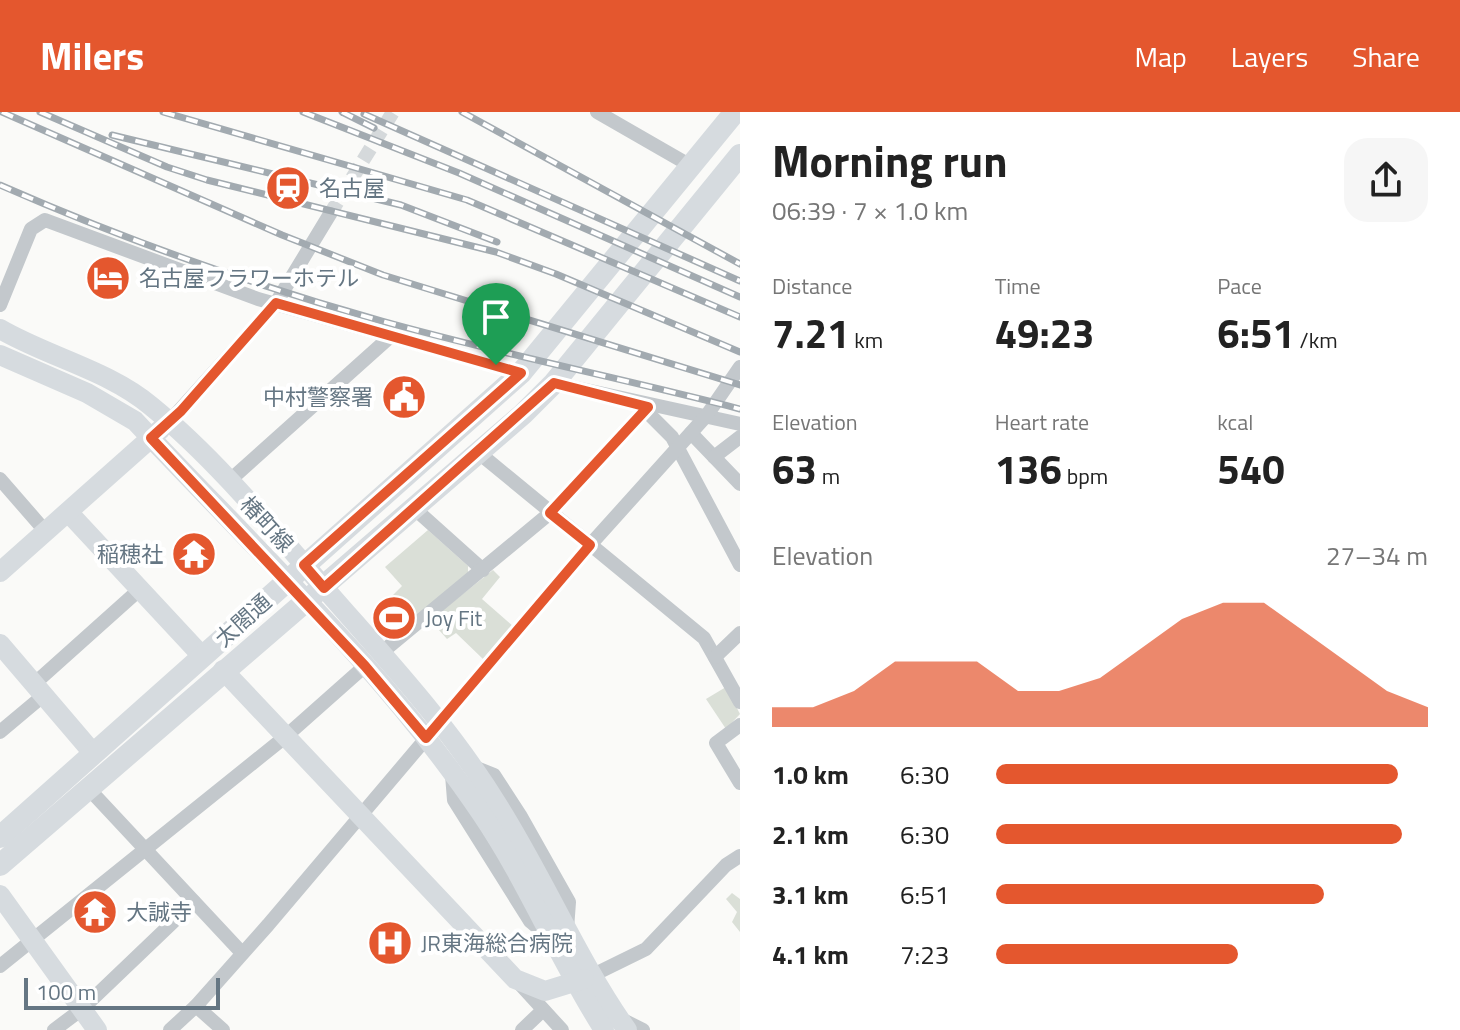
<!DOCTYPE html>
<meta charset="utf-8">
<style>
:root{--surface:#fff;--page:#f6f6f6;--text:#222;--muted:#767676;--accent:#e4572e}
body{margin:0;font-family:"Titillium Web","Noto Sans JP",sans-serif;background:var(--page);color:var(--text);height:100vh;display:flex;flex-direction:column;font-size:30px;white-space:nowrap}
*{box-sizing:border-box;margin:0}
p{font-size:26px;color:var(--muted)}
.icon{flex:none;width:44px;height:44px;fill:none;stroke:currentColor;stroke-width:2;stroke-linecap:round;stroke-linejoin:round}
.map{position:relative;flex:1;overflow:hidden}
.sheet{display:flex;flex-direction:column;background:var(--surface);width:720px}
.sheet>*{flex:none}
.scale{position:absolute;left:24px;bottom:20px;width:196px;box-sizing:border-box;padding-left:8px;border:4px solid #657683;border-top:0;font-size:22px;line-height:28px;white-space:nowrap;color:#657683;-webkit-text-stroke:6px #fff;paint-order:stroke}
.pin{position:absolute;display:grid;place-items:center;width:68px;height:68px;color:#fff;margin:-82px -34px;border-radius:50% 50% 50% 0;rotate:-45deg;box-shadow:0 0 8px #0007}
.pin .icon{rotate:45deg}
.round{display:grid;place-items:center;flex:none;width:84px;height:84px;border-radius:24px;background:var(--page)}
.head{display:flex;align-items:center;justify-content:space-between;height:136px;padding:0 32px}
h1{font-size:44px;font-weight:700;line-height:60px}
.figures{display:grid;grid-template-columns:repeat(3,1fr);gap:12px;height:136px;padding:8px 32px}
.figures div{display:grid;align-content:center}
.figures b{font-size:40px;font-weight:700}
.figures small{font-size:22px;font-weight:400}
.figures p{font-size:22px}
.chart{height:224px;padding:16px 32px}
.chart p{display:flex;justify-content:space-between}
.chart svg{width:100%;height:144px;margin-top:8px;fill:var(--accent);opacity:.7}
ul{padding:0 32px;list-style:none;font-size:26px}
li{display:grid;grid-template-columns:128px 96px 1fr;align-items:center;height:60px}
li i{height:20px;border-radius:10px;background:var(--accent)}
header{display:flex;align-items:center;gap:48px;box-sizing:border-box;height:112px;padding:0 40px;background:var(--accent);color:#fff}
header strong{font-size:38px}
nav{display:flex;gap:44px;margin-inline-start:auto;font-size:28px}
main{display:flex;flex:1;min-height:0}
.map>svg:first-child{display:block}
</style>
<header>
<strong>Milers</strong>
<nav><a>Map</a><a>Layers</a><a>Share</a></nav>
</header>
<main>
<div class="map">
<svg width="740" height="918" viewBox="0 0 740 918">
<rect width="100%" height="100%" fill="#fafaf8"/>
<!-- green -->
<g fill="#dadfd7">
<path d="M 428,418 L 468,454 L 468,463 L 412,511 L 390,486 L 402,474 L 385,455 Z"/>
<path d="M 493,458 L 500,465 L 482,487 L 514,515 L 483,547 L 456,521 L 447,527 L 430,508 Z"/>
<path d="M 726,575 L 740,602 L 726,617 L 706,587 Z"/>
<path d="M 732,781 L 740,787 L 740,820 L 732,810 L 737,800 L 726,787 Z"/>
</g>
<g fill="none" stroke-linecap="round" stroke-linejoin="round">
<!-- street-tunnel -->
<path stroke="#d5d9db" stroke-width="14" stroke-dasharray="14 7" stroke-linecap="butt" d="M 330,102 L 393,0"/>
<!-- street -->
<g stroke="#c3c8cc" stroke-width="14">
<path d="M 597,0 L 691,54"/>
<path d="M 0,193 L 31,117 L 45,108 L 258,187 L 521,261"/>
<path d="M 554,271 L 740,312"/>
<path d="M 648,295 L 649,302 L 672,325 L 740,453"/>
<path d="M 169,310 L 276,191 L 330,102"/>
<path d="M 691,321 L 740,372"/>
<path d="M 479,341 L 704,526 L 740,590"/>
<path d="M 714,345 L 740,325"/>
<path d="M 0,367 L 46,420"/>
<path d="M 228,370 L 391,224"/>
<path d="M 415,397 L 483,458"/>
<path d="M 381,541 L 550,401 L 648,295"/>
<path d="M 715,545 L 740,521"/>
<path d="M 34,572 L 139,478"/>
<path d="M 740,613 L 716,631 L 740,671"/>
<path d="M 0,620 L 44,583"/>
<path d="M 474,655 L 494,663 L 520,703 L 569,790 L 567,817"/>
<path d="M 452,663 L 454,688 L 530,809 L 548,824"/>
<path d="M 88,676 L 242,841"/>
<path d="M 0,854 L 285,625 L 365,554"/>
<path d="M 591,864 L 646,837 L 726,753 L 740,744"/>
<path d="M 519,871 L 562,918"/>
<path d="M 196,894 L 223,918"/>
<path d="M 619,906 L 643,918"/>
<path d="M 54,918 L 82,897 L 194,790"/>
<path d="M 170,918 L 196,894 L 268,813 L 590,433 L 707,303 L 740,255"/>
<path d="M 522,918 L 543,898"/>
</g>
<!-- secondary -->
<g stroke="#d6dbdf" stroke-width="20">
<path d="M 0,217 C 48,245 108,258 151,294 C 216,347 272,416 327,479 C 387,548 449,614 497,692 C 544,766 577,847 627,918"/>
<path d="M 0,243 L 87,281 L 135,309 C 253,435 384,557 481,701 C 528,770 559,848 604,918"/>
<path d="M 68,400 L 202,544"/>
<path d="M 0,460 L 161,317"/>
<path d="M 0,532 L 93,641"/>
<path d="M 223,558 L 515,867 L 545,879 L 584,867"/>
<path d="M 0,783 L 97,918"/>
</g>
<!-- primary -->
<g stroke="#d6dbdf" stroke-width="22">
<path d="M 0,725 L 521,261 L 735,0"/>
<path d="M 0,753 L 523,302 L 554,271 L 740,43"/>
</g>
<!-- rail casing -->
<g stroke="#a2aab0" stroke-width="7">
<g id="rail">
<path d="M 2,0 L 282,123 L 383,163 L 740,273"/>
<path d="M 40,0 L 167,55 L 207,68 L 496,140 L 556,162 L 740,240"/>
<path d="M 163,0 L 467,88 L 740,205"/>
<path d="M 303,0 L 459,61 L 740,185"/>
<path d="M 342,0 L 374,16"/>
<path d="M 462,0 L 740,152"/>
<path d="M 364,2 L 740,169"/>
<path d="M 112,23 L 401,93 L 497,130"/>
<path d="M 0,73 C 123,127 252,173 382,209 C 500,242 621,266 740,297"/>
</g>
</g>
<!-- rail -->
<use href="#rail" stroke="#fff" stroke-width="4" stroke-dasharray="12" stroke-linecap="butt"/>
</g>
<g fill="none" stroke-linecap="round" stroke-linejoin="round">
<!-- route casing -->
<g stroke="#fff" stroke-width="16">
<path id="route" d="M 276,191 L 521,261 L 304,453 L 324,476 L 554,271 L 648,295 L 550,401 L 590,433 L 426,626 L 365,554 L 151,326 L 181,299 Z"/>
</g>
<!-- route -->
<use href="#route" stroke="#e4572e" stroke-width="10"/>
</g>
<!-- icons -->
<defs>
<g id="station-disc" transform="scale(2.3)"><circle r="9.5" fill="#e4572e" stroke="#fff"/><path d="M-3-6H3Q5-6 5-4V2Q5 4 3 4L4.5 6H3L1.5 4h-3L-3 6H-4.5L-3 4Q-5 4-5 2V-4Q-5-6-3-6ZM-3.5-4v3h7v-3ZM-3.5 1v1.5H-2V1ZM2 1v1.5H3.5V1Z" fill="#fff"/></g>
<g id="hotel-disc" transform="scale(2.3)"><circle r="9.5" fill="#e4572e" stroke="#fff"/><path d="M-6-4.5h1.5V1H6V5H4.5V3h-9V5H-6ZM-4 0a1.8 1.8 0 1 1 3.6 0ZM.5 0V-2.5h3Q6-2.5 6 0Z" fill="#fff"/></g>
<g id="civic-disc" transform="scale(2.3)"><circle r="9.5" fill="#e4572e" stroke="#fff"/><path d="M-.6-6.5H3V-4.5H.6V-3L4-1V1h2V6H-6V1h2V-1L-.6-3ZM-1.2 2.5V6h2.4V2.5Z" fill="#fff"/></g>
<g id="temple-disc" transform="scale(2.3)"><circle r="9.5" fill="#e4572e" stroke="#fff"/><path d="M0-6L5-2H3V0L6.5 2.5H4V6H1.5V3h-3V6H-4V2.5H-6.5L-3 0V-2H-5Z" fill="#fff"/></g>
<g id="stadium-disc" transform="scale(2.3)"><circle r="9.5" fill="#e4572e" stroke="#fff"/><path d="M0-5a6.5 5 0 1 0 0 10a6.5 5 0 1 0 0-10ZM-3.5-1.8h7v3.6h-7Z" fill="#fff"/></g>
<g id="hospital-disc" transform="scale(2.3)"><circle r="9.5" fill="#e4572e" stroke="#fff"/><path d="M-5-5h3v3.5h4V-5h3V5h-3V1.5h-4V5h-3Z" fill="#fff"/></g>
</defs>
<g fill-rule="evenodd">
<use href="#station-disc" x="288" y="76"/>
<use href="#hotel-disc" x="108" y="166"/>
<use href="#civic-disc" x="404" y="285"/>
<use href="#temple-disc" x="194" y="442"/>
<use href="#stadium-disc" x="394" y="506"/>
<use href="#temple-disc" x="95" y="800"/>
<use href="#hospital-disc" x="390" y="831"/>
</g>
<g text-anchor="middle" dominant-baseline="central" stroke-width="8" stroke-linejoin="round" paint-order="stroke">
<!-- poi labels -->
<g font-size="22" fill="#657683" stroke="#fff" text-anchor="start">
<text x="319" y="76">名古屋</text>
<text x="139" y="166">名古屋フラワーホテル</text>
<text x="373" y="285" text-anchor="end">中村警察署</text>
<text x="163" y="442" text-anchor="end">稲穂社</text>
<text x="425" y="506">Joy Fit</text>
<text x="126" y="800">大誠寺</text>
<text x="421" y="831">JR東海総合病院</text>
</g>
<!-- street labels -->
<g font-size="22" fill="#657683" stroke="#fff">
<text transform="translate(267 412) rotate(47)">椿町線</text>
<text transform="translate(243 508) rotate(-42)">太閤通</text>
</g>
</g>
</svg>
<div class="scale">100 m</div>
<div class="pin" style="left:496px;top:253px;background:#1e9e55"><svg class="icon" aria-label="arrive" viewBox="0 0 24 24"><path d="M6 21V4h12l-3 4 3 4H6"/></svg></div>
</div>
<section class="sheet">
<div class="head"><div><h1>Morning run</h1><p>06:39 · 7 × 1.0 km</p></div><a class="round"><svg class="icon" aria-label="share" viewBox="0 0 24 24"><path d="M12 15V3M7 8l5-5 5 5M5 13v7h14v-7"/></svg></a></div>
<div class="figures">
<div><p>Distance</p><b>7.21<small> km</small></b></div>
<div><p>Time</p><b>49:23</b></div>
<div><p>Pace</p><b>6:51<small> /km</small></b></div>
</div>
<div class="figures">
<div><p>Elevation</p><b>63<small> m</small></b></div>
<div><p>Heart rate</p><b>136<small> bpm</small></b></div>
<div><p>kcal</p><b>540</b></div>
</div>
<div class="chart"><p><span>Elevation</span>27–34 m</p>
<svg viewBox="0 0 160 44" preserveAspectRatio="none"><path d="M0 44V38L10 38L20 33L30 24L40 24L50 24L60 33L70 33L80 29L90 20L100 11L110 6L120 6L130 15L140 24L150 33L160 38V44z"/></svg>
</div>
<ul>
<li><b>1.0 km</b>6:30<i style="width:93%"></i></li>
<li><b>2.1 km</b>6:30<i style="width:94%"></i></li>
<li><b>3.1 km</b>6:51<i style="width:76%"></i></li>
<li><b>4.1 km</b>7:23<i style="width:56%"></i></li>
</ul>
</section>
</main>
